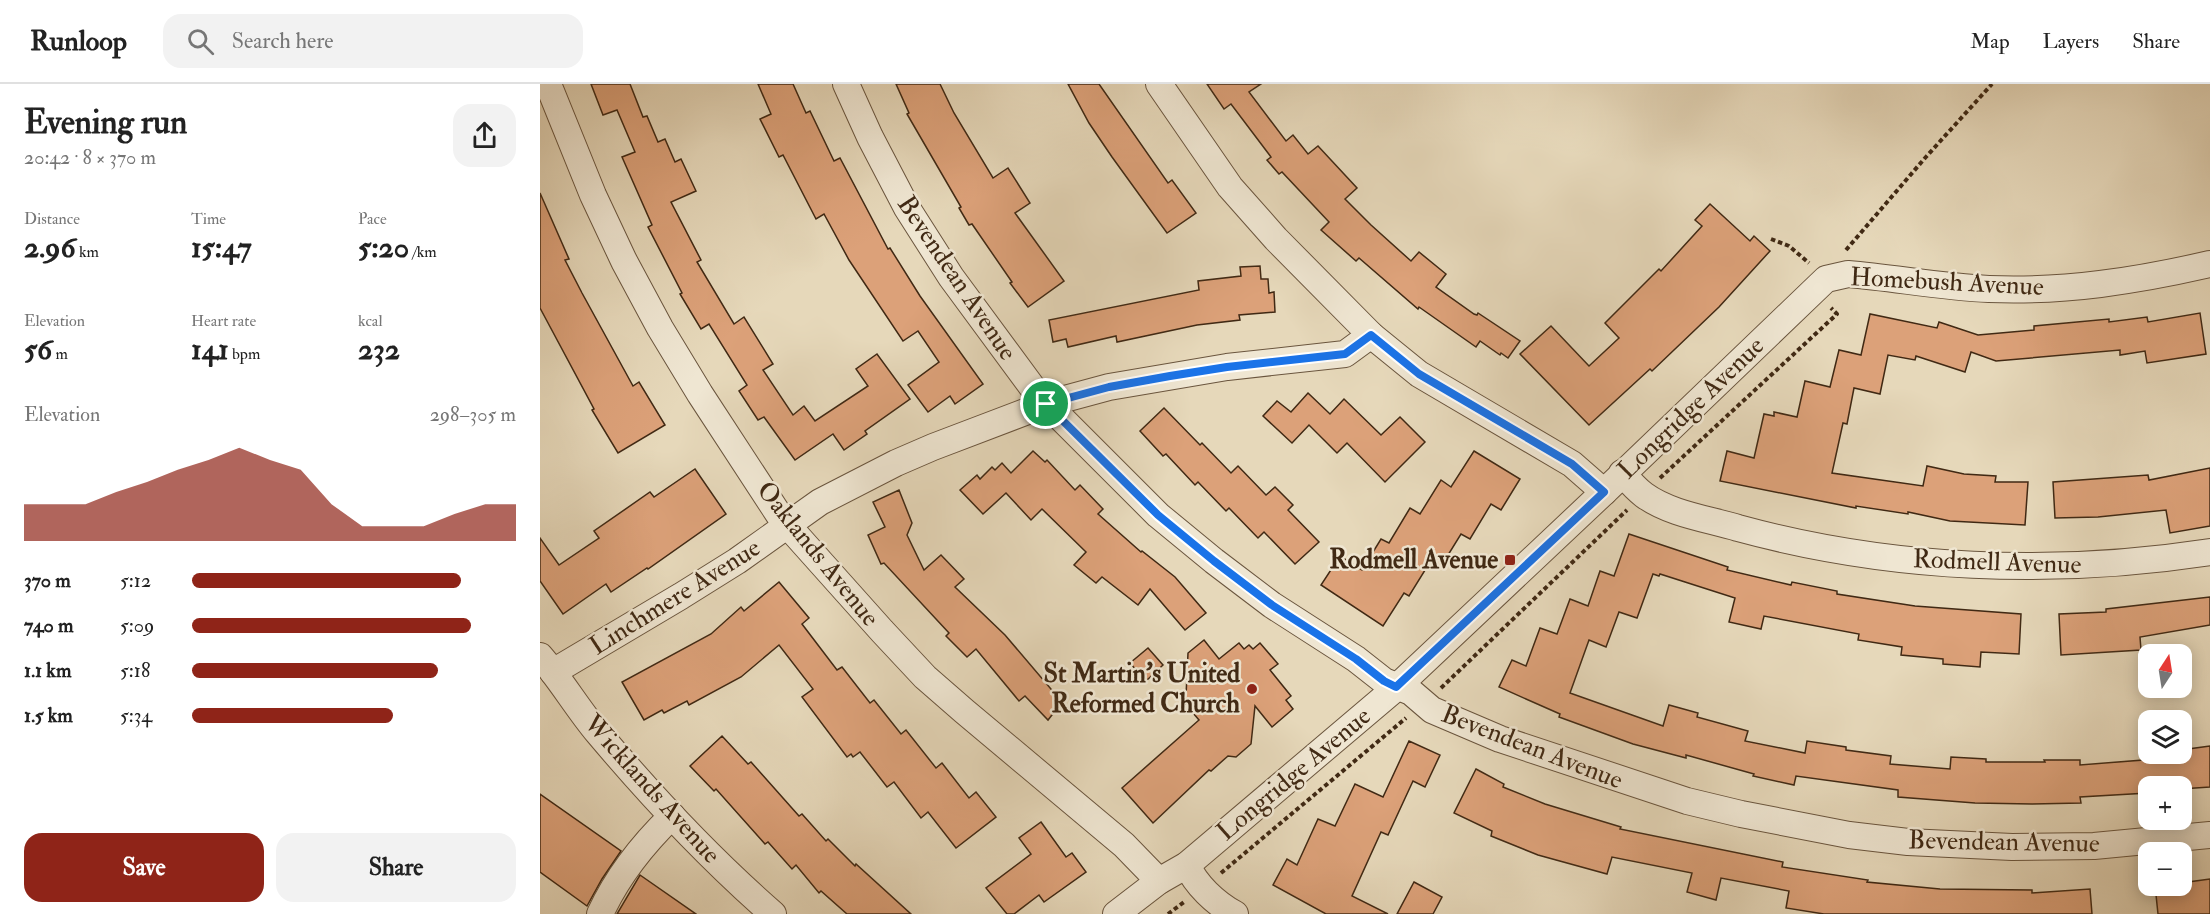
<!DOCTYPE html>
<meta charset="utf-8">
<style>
:root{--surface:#fff;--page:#f2f2f2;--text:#222;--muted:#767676;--line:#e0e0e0;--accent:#8f2418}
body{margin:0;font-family:"IM FELL Double Pica",serif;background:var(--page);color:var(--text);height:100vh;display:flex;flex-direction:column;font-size:22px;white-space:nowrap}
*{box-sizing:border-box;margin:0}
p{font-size:20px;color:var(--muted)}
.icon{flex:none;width:33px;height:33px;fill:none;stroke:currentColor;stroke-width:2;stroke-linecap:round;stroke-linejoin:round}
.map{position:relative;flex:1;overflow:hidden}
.drawer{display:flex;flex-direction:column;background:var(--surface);width:540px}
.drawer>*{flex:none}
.needle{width:39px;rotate:12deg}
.tools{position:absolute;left:1598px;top:560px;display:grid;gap:12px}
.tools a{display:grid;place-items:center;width:54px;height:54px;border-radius:12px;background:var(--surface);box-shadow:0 3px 15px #0003;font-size:30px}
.pin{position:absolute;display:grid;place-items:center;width:51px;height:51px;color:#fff;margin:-26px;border:3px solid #fff;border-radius:50%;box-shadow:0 2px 6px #0007}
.round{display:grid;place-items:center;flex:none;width:63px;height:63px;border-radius:18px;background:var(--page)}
.summary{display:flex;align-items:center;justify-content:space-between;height:102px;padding:0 24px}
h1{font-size:33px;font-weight:700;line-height:45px}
.figures{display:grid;grid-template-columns:repeat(3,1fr);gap:9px;height:102px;padding:6px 24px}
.figures div{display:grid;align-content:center}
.figures b{font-size:30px;font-weight:700}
.figures small{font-size:16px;font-weight:400}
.figures p{font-size:16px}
.chart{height:168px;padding:12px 24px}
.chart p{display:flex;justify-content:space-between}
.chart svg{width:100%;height:108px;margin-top:6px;fill:var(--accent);opacity:.7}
.action{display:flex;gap:12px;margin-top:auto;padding:12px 24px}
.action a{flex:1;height:69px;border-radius:18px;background:var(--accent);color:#fff;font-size:24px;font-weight:700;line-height:69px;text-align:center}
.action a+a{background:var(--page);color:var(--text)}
ul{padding:0 24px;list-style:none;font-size:20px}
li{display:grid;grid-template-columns:96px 72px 1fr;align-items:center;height:45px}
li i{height:15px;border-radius:8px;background:var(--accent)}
header{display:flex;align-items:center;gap:36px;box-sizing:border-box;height:84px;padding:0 30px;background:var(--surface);border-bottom:2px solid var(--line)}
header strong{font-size:28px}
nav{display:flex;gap:33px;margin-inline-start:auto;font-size:21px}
.search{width:420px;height:54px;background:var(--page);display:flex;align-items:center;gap:15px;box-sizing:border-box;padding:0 21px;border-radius:18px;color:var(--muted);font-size:22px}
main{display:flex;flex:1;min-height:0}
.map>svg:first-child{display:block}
</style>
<header>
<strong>Runloop</strong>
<div class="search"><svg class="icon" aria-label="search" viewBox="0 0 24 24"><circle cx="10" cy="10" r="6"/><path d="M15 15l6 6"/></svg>Search here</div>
<nav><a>Map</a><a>Layers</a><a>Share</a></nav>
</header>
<main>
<section class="drawer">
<div class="summary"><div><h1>Evening run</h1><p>20:42 · 8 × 370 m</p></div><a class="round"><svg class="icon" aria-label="share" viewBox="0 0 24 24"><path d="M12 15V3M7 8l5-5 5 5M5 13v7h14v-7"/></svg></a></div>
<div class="figures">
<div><p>Distance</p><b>2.96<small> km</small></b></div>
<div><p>Time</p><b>15:47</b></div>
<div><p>Pace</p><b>5:20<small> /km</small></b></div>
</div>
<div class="figures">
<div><p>Elevation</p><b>56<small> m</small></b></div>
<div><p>Heart rate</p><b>141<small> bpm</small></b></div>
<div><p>kcal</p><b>232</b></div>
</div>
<div class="chart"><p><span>Elevation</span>298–305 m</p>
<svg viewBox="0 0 160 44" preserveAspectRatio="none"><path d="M0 44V29L10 29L20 29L30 24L40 20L50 15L60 11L70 6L80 11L90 15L100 29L110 38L120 38L130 38L140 33L150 29L160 29V44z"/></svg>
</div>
<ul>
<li><b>370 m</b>5:12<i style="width:83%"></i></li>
<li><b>740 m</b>5:09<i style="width:86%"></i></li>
<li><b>1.1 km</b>5:18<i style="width:76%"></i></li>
<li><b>1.5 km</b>5:34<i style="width:62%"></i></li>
</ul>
<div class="action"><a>Save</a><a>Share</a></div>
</section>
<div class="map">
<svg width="1670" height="830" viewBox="0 0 1670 830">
<rect width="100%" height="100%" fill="#e6d8ba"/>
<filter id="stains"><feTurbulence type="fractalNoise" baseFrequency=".00333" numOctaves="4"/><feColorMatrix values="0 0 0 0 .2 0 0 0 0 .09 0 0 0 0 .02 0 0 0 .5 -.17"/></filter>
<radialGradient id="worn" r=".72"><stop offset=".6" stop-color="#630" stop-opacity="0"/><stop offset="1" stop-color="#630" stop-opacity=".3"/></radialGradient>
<!-- building -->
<g fill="#dca179" stroke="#402914" stroke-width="1.5">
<path d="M 51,0 L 90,0 L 103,33 L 107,32 L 118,58 L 125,55 L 135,78 L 141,75 L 156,107 L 131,118 L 161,176 L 157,178 L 194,240 L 204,233 L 233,280 L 223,286 L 253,331 L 264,322 L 275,337 L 328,302 L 316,285 L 337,270 L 370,315 L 325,347 L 327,350 L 304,366 L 293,350 L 255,376 L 224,333 L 218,336 L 199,307 L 207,301 L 169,240 L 161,245 L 140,210 L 142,209 L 108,143 L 112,141 L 82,73 L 95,68 L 77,26 L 63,31 Z"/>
<path d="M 218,0 L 253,0 L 266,29 L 270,27 L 294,77 L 300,74 L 348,165 L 350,164 L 380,212 L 443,300 L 415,320 L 410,312 L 388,328 L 368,301 L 399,278 L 378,247 L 363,257 L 309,176 L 284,130 L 276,135 L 243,71 L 239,73 L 220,35 L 231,30 Z"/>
<path d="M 356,0 L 400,0 L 414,29 L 453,94 L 468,84 L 490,119 L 475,129 L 524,197 L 488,223 L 470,199 L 472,198 L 432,140 L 429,141 L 419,124 L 421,123 L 367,30 L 369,29 Z"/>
<path d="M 528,0 L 559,0 L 628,99 L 632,96 L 656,129 L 627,149 L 572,73 L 549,39 Z"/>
<path d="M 667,0 L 721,0 L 709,8 L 746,57 L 753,51 L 768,70 L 778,62 L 817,104 L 805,115 L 831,141 L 871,177 L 879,168 L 906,190 L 896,203 L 934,230 L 937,231 L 938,229 L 980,257 L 968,274 L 961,269 L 960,271 L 940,257 L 936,263 L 879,223 L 878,225 L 819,174 L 816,177 L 781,146 L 789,138 L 742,88 L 739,90 L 727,76 L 731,73 L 691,20 L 684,25 Z"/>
<path d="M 0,109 L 29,175 L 25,176 L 42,209 L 93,302 L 99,298 L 125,341 L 78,369 L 52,326 L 54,325 L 0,224 Z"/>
<path d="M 1170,120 L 1210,157 L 1214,152 L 1230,167 L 1179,223 L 1112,287 L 1110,285 L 1049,341 L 980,270 L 1011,242 L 1049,282 L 1079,254 L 1065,239 L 1119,185 L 1121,187 L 1162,142 L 1155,136 Z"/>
<path d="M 720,182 L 721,195 L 728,195 L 729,209 L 734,208 L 735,228 L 699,231 L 700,236 L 657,241 L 577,258 L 576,252 L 528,263 L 526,255 L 513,258 L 509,236 L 659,206 L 658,197 L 701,192 L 700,183 Z"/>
<path d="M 1660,229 L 1666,270 L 1607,279 L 1605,267 L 1580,271 L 1580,266 L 1456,277 L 1431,268 L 1425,288 L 1376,272 L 1375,276 L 1348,271 L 1340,310 L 1314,304 L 1307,340 L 1303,339 L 1292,389 L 1383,402 L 1387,382 L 1424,390 L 1456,392 L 1455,398 L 1488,398 L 1485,441 L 1410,437 L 1368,428 L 1368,430 L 1316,422 L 1316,424 L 1180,397 L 1187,367 L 1214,374 L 1224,330 L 1234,332 L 1234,328 L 1257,333 L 1265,297 L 1290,303 L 1299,266 L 1321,271 L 1330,230 L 1397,244 L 1399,238 L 1438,251 L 1494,246 L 1494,242 L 1569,235 L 1569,238 L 1607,233 L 1608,238 Z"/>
<path d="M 768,309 L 790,330 L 804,315 L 841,351 L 860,333 L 885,358 L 845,398 L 807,359 L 797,369 L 769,341 L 752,359 L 723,332 L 737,317 L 751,328 Z"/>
<path d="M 624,324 L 660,361 L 662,359 L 691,389 L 698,382 L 726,411 L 735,403 L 753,421 L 748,426 L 779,458 L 755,480 L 724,448 L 718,454 L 689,424 L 686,427 L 658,398 L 655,401 L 626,370 L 623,372 L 600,347 Z"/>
<path d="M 493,367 L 505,378 L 507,376 L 535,406 L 540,401 L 563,425 L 558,430 L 601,468 L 602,467 L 635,493 L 666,529 L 645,546 L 610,505 L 598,521 L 562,493 L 556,499 L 534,481 L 546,468 L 502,425 L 491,436 L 466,409 L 443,430 L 420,406 L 437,391 L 440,395 L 452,383 L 455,386 L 462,379 L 471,389 Z"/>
<path d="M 934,367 L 980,395 L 961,426 L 951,420 L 930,455 L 921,450 L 900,484 L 890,478 L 869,512 L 864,509 L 843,542 L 781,501 L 800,472 L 822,486 L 841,455 L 849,459 L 870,424 L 880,430 L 901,396 L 911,403 Z"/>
<path d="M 1670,384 L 1670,442 L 1630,449 L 1626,426 L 1558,433 L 1515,434 L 1513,398 L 1608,391 L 1609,396 Z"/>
<path d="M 155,385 L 186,430 L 108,485 L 107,484 L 71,508 L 66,500 L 23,530 L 0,497 L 0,454 L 19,481 L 59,454 L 54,447 L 110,408 L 114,413 Z"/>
<path d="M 359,406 L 372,439 L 367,451 L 384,486 L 401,471 L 424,495 L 415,503 L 465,551 L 522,618 L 508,636 L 485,612 L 479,617 L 436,565 L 427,573 L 406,552 L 409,549 L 344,479 L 341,480 L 328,451 L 345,443 L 333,418 Z"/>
<path d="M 1089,450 L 1188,483 L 1187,486 L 1251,501 L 1252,498 L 1297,507 L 1297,510 L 1375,522 L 1481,530 L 1479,570 L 1441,568 L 1440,583 L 1403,580 L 1403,575 L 1361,571 L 1362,563 L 1318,556 L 1319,550 L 1224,532 L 1221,545 L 1189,538 L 1195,514 L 1120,490 L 1119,492 L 1113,490 L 1097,534 L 1079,528 L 1066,563 L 1049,556 L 1030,609 L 1123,642 L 1129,621 L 1158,629 L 1157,633 L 1208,647 L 1205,657 L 1265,669 L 1267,657 L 1306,663 L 1306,666 L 1351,672 L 1350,680 L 1410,685 L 1411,673 L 1446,675 L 1446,678 L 1505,678 L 1504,676 L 1540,676 L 1540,681 L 1603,676 L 1602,667 L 1641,669 L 1641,666 L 1670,662 L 1670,703 L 1641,705 L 1641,702 L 1608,702 L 1608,709 L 1540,713 L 1541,719 L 1492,720 L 1435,719 L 1358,713 L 1358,706 L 1256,692 L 1254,701 L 1213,692 L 1214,690 L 1146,671 L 1146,674 L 1093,660 L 1019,633 L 1020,630 L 959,603 L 972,576 L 986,582 L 1000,544 L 1017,550 L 1030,515 L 1048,522 L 1060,487 L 1074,492 Z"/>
<path d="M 239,498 L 269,534 L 262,540 L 297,586 L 302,583 L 330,619 L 334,616 L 361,650 L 366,646 L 396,684 L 402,679 L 429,714 L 436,708 L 456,733 L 416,764 L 388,728 L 381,734 L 354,698 L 347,703 L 320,668 L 313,673 L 311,670 L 307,673 L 262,613 L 273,605 L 239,561 L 201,593 L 149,621 L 147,617 L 124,629 L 122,626 L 104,636 L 82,598 L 171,550 L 201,523 L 204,527 Z"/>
<path d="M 1670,513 L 1670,541 L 1600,553 L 1601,566 L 1521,571 L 1519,530 L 1566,528 L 1566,525 Z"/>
<path d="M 664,556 L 679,575 L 699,559 L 704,565 L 709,561 L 713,565 L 720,559 L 738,580 L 730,586 L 751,612 L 746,616 L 753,625 L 732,643 L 715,622 L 711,660 L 696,673 L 688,672 L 671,687 L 669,686 L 613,739 L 582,704 L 659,636 L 642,616 L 646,612 L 648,569 Z"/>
<path d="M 608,564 L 623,581 L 606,597 L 590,579 Z"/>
<path d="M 182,652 L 208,680 L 211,678 L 259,732 L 262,730 L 286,757 L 288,755 L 315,782 L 316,780 L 371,830 L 307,830 L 281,807 L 279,809 L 256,781 L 252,785 L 228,758 L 225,760 L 176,705 L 174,707 L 150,682 Z"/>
<path d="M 869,657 L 900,671 L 885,703 L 873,697 L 848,751 L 841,748 L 812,812 L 848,830 L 786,830 L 733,801 L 747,775 L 757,781 L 778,735 L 795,742 L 815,700 L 843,713 Z"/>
<path d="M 936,685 L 964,700 L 963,703 L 1005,720 L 1081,743 L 1080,745 L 1243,778 L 1242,783 L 1328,796 L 1327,798 L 1400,805 L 1492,806 L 1492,809 L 1550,805 L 1552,830 L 1284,830 L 1246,824 L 1249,807 L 1181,794 L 1176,816 L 1147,808 L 1152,789 L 1072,773 L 1067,790 L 998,771 L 951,752 L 952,747 L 914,729 Z"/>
<path d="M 0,710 L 81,767 L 62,795 L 47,822 L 0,788 Z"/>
<path d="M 501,738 L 526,773 L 532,769 L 546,788 L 504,818 L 499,811 L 474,830 L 467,830 L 446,804 L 491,770 L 479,754 Z"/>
<path d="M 100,791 L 156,830 L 77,830 Z"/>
<path d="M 1670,795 L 1670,830 L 1618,830 L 1615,801 L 1641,801 L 1641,799 Z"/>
<path d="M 874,798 L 902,813 L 893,830 L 857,830 Z"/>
</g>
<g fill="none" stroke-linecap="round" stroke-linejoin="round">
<!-- minor casing -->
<g stroke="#6a553e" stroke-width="28">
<g id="minor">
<path d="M 8,0 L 53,111 L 84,177 L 120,244 L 160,310 L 241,434 L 342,547 L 385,593 L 424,627 L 584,761 L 619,797"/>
<path d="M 306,0 L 330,53 L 367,124 L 411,193 L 498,311 L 618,431 L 674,477 L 732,521 L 816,575 L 844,597 L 871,608 L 892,626 L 960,655 L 1147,717 L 1201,730 L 1309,751 L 1368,758 L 1472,763 L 1554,762 L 1670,751"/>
<path d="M 619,0 L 690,103 L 736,155 L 831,251 L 879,290 L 1032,380 L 1064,408"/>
<path d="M 1082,389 C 1089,397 1096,405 1104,411 C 1130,430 1168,435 1198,444 C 1352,486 1513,492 1670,468"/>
<path d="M 0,572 C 21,596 37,624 58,649 C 112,713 170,775 233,830"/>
<path d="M 13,588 L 141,512 L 197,477 L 280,418 L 356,379 L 393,363 L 506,320 L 569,303 L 687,283 L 805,270 L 831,251"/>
<path d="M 647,781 C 656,801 675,819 695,830"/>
<path d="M 60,830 C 77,793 103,760 132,732"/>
<path d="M 576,830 L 619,797 L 647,781 L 857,603 L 1064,408 L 1286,195 L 1308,190 C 1355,194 1402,203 1449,205 C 1525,208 1596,197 1670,180"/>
</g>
</g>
<!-- path -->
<g stroke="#402914" stroke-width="4" stroke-dasharray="4.5 3" stroke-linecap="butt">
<path d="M 1231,155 L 1249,162 L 1269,179"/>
<path d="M 1306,166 L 1385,74 L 1452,0"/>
<path d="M 1120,394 L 1297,230 L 1291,224"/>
<path d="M 901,604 L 1087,426"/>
<path d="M 681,789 L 866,634"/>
<path d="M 628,830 L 644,818"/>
</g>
<!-- minor -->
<use href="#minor" stroke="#efe6d2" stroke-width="26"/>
</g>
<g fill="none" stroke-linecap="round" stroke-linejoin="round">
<!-- route casing -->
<g stroke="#fff" stroke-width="12">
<path id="route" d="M 831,251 L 879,290 L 1032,380 L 1064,408 L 856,603 L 844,597 L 816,575 L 732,521 L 674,477 L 618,431 L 506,320 L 569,303 L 630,292 L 687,283 L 805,270 Z"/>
</g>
<!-- route -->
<use href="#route" stroke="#1a73e8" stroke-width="8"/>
</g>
<!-- markers -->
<g fill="#8f2418" stroke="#efe6d2" stroke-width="2">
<rect x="964" y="470" width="12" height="12" rx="3"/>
<circle cx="712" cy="605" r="6"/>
</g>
<g text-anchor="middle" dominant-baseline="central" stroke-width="5" stroke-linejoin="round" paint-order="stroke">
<!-- street labels -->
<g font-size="26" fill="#402914" stroke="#efe6d2">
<text transform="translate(417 194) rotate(56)">Bevendean Avenue</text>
<text transform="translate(1407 198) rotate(3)">Homebush Avenue</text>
<text transform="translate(1151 324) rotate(-44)">Longridge Avenue</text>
<text transform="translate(278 470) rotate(51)">Oaklands Avenue</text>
<text transform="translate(1457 478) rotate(2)">Rodmell Avenue</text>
<text transform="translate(135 513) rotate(-32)">Linchmere Avenue</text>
<text transform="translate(992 663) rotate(21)">Bevendean Avenue</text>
<text transform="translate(754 690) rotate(-40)">Longridge Avenue</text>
<text transform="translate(112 705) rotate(48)">Wicklands Avenue</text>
<text transform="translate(1464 758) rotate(1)">Bevendean Avenue</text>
</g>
<!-- poi labels -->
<g font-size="26" font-weight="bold" fill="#402914" stroke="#efe6d2" text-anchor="end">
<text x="958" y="476">Rodmell Avenue</text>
<text x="700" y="590">St Martin's United<tspan x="700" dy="30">Reformed Church</tspan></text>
</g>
</g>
<rect width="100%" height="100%" filter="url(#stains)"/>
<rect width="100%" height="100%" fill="url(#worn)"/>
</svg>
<div class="tools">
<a><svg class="needle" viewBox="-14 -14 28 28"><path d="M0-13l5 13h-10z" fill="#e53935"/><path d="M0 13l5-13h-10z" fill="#767676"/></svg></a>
<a><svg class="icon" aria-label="layers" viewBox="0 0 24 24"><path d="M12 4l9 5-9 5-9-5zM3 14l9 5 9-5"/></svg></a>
<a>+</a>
<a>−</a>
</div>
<div class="pin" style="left:506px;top:320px;background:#1e9e55"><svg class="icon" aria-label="arrive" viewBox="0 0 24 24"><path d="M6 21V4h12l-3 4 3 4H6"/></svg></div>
</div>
</main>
